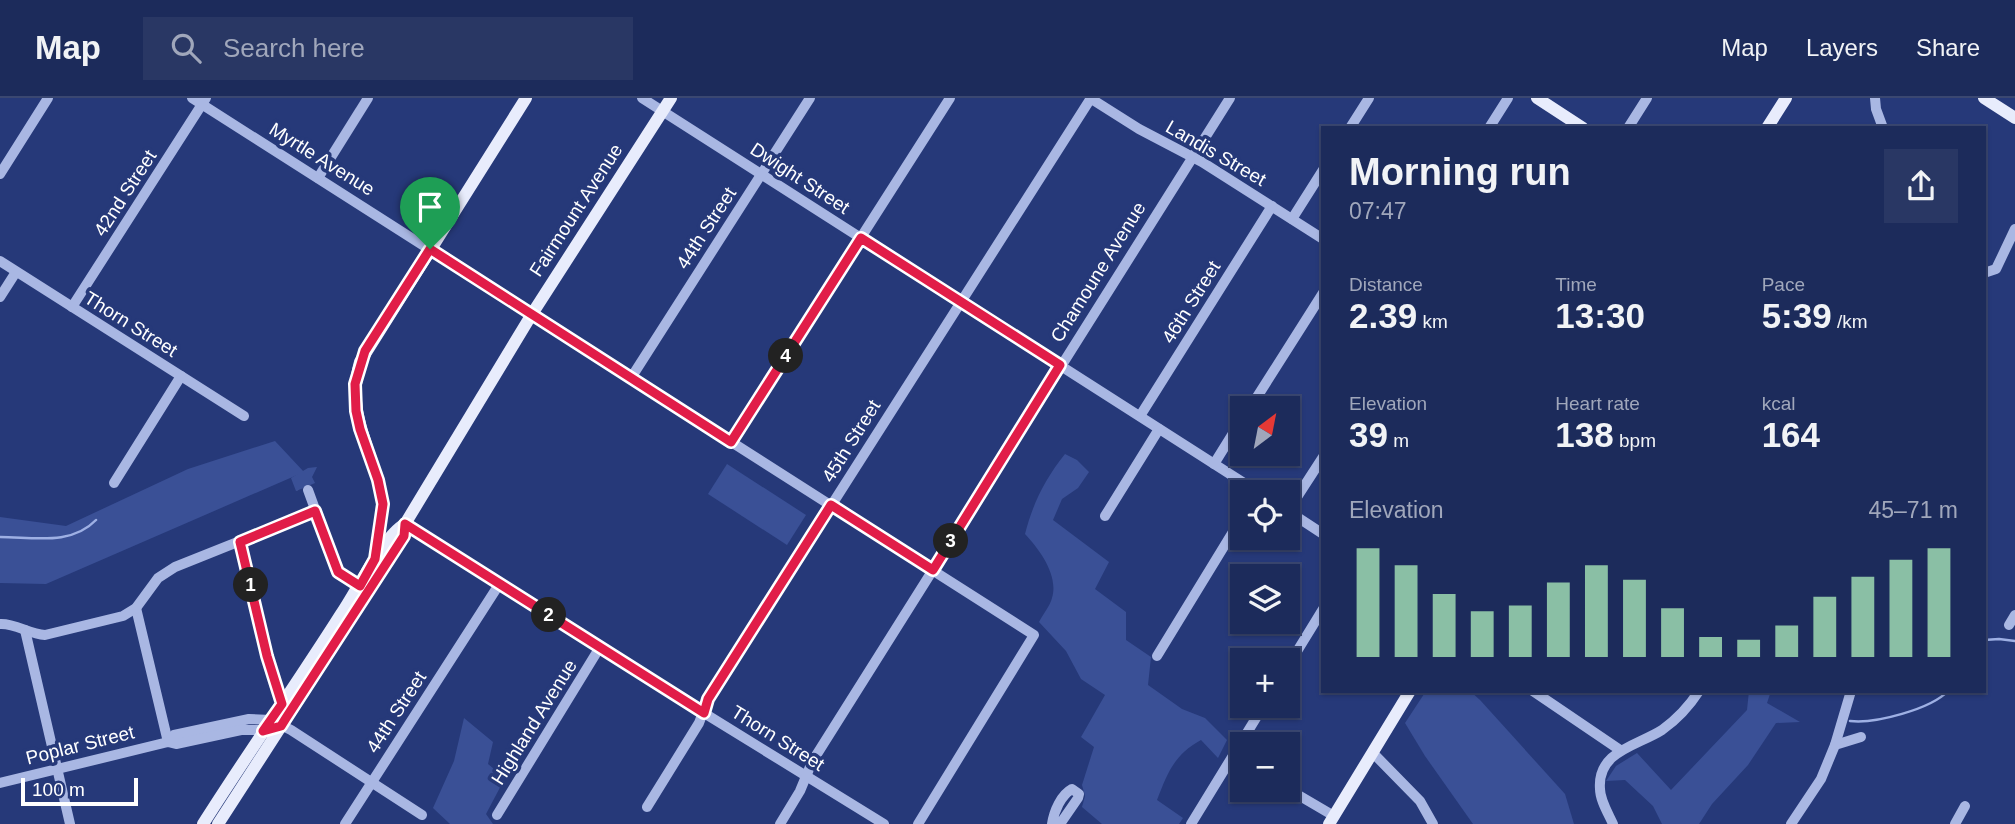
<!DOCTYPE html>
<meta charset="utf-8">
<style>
:root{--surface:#1c2b5b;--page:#293764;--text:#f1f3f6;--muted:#a0a7bb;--line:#3a4771;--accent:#8abfa5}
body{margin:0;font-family:Helvetica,sans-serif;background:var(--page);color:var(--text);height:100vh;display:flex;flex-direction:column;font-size:26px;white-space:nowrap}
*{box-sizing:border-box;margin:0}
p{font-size:23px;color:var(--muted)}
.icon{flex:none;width:38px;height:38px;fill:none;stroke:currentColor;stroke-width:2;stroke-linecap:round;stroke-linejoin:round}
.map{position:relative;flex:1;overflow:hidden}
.drawer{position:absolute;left:1321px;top:28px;width:665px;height:567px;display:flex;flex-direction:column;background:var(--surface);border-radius:0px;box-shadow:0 2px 5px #0004,0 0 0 2px var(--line)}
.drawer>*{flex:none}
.needle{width:46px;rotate:32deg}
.controls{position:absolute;left:1230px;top:298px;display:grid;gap:14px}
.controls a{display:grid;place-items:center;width:70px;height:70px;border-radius:0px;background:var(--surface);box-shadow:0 2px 5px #0004,0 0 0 2px var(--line);font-size:35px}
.scale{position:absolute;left:21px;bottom:18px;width:117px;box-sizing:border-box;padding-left:7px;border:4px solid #fff;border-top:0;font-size:19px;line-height:24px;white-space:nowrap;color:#fff;-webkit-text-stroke:5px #263979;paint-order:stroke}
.pin{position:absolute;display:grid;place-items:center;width:60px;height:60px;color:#fff;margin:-72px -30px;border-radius:50% 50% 50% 0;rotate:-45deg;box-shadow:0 0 7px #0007}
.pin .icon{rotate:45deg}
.km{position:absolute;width:35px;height:35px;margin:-18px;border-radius:50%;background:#222;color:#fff;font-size:19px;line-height:35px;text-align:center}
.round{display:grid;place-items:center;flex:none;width:74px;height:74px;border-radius:0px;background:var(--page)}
.summary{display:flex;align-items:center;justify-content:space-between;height:119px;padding:0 28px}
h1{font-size:38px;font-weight:600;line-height:52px}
.stats{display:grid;grid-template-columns:repeat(3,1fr);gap:10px;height:119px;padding:7px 28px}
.stats div{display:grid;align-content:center}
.stats b{font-size:35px;font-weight:600}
.stats small{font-size:19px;font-weight:400}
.stats p{font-size:19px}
.chart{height:196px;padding:14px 28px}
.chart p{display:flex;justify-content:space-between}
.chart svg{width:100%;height:126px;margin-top:7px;stroke:var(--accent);stroke-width:6}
header{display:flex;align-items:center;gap:42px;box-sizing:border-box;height:98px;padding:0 35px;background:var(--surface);border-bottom:2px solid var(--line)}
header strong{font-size:33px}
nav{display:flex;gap:38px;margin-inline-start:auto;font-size:24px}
.search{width:490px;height:63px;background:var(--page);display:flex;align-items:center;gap:18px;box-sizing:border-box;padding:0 24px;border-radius:0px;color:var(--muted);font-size:26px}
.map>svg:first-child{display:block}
</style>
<header>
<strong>Map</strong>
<div class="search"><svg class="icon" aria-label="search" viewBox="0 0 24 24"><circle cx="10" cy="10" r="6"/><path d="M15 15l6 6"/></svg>Search here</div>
<nav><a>Map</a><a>Layers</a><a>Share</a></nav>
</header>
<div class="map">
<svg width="2015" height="726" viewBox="0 0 2015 726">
<defs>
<pattern id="park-tufts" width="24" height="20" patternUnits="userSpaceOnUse" patternTransform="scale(1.75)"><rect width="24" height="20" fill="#3a5096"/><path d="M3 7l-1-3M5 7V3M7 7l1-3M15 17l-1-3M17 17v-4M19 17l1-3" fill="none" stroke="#586aa6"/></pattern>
</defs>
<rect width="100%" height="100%" fill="#263979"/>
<!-- green -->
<g fill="#3a5096">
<path d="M 275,343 L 304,374 L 46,486 L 0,485 L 0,419 L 66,428 L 188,371 Z"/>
<path d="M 1065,356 L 1077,362 L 1089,374 L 1078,390 L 1062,401 L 1053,422 L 1109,464 L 1095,491 L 1126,514 L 1126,542 L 1151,559 L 1148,587 L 1182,611 L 1205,620 L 1227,642 L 1218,660 L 1201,642 C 1174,657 1168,674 1157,702 L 1183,720 L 1179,726 L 1102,726 L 1082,709 L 1085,698 L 1082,687 L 1094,649 L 1081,639 L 1105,597 L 1081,581 L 1066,553 L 1039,524 C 1043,516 1050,508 1052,500 C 1059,477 1039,451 1025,436 C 1033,405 1045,381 1065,356 Z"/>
<path d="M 727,366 L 806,417 L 787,447 L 708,396 Z"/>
<path d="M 1426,593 L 1470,593 L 1480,602 L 1565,696 L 1574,726 L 1473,726 L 1425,658 L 1405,625 Z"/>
<path d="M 1749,593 L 1771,593 L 1767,605 L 1800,624 L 1776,625 L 1748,667 L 1712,706 L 1699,726 L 1662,726 L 1653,708 L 1625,682 L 1606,683 L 1616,668 L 1637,655 L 1671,692 L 1747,612 Z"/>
<path d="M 464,620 L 493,644 L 488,666 L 505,680 L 486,716 L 493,726 L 450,726 L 433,710 L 454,663 Z"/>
</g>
<!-- park -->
<path fill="url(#park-tufts)" d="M 317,369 L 312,379 L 315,385 L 296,393 L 291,380 L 308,370 Z"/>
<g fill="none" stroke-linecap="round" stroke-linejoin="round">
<!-- stream -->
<g stroke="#9eb0e4" stroke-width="2.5">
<path d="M 0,439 C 33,439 71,448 96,422"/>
<path d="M 1984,542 L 1999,541 L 2015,543"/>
<path d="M 1850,623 C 1875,626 1931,611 1948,593"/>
</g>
<!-- minor -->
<g stroke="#a9b7e3" stroke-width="10">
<path d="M 192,0 L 1034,537 L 918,726"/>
<path d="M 642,0 L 1258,394"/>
<path d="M 1090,0 L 1139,31 L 1202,64 L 1323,141"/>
<path d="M 1875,0 L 1876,11 L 1883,30"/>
<path d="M 1350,30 L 1369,0"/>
<path d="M 1489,30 L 1508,0"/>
<path d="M 1628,30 L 1647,0"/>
<path d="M 0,76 L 48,0"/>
<path d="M 318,80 L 368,0"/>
<path d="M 1292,121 L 1323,72"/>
<path d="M 0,163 L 244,318"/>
<path d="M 1984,175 L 1996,171 L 2015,131"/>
<path d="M 0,199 L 16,174"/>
<path d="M 72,209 L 206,0"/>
<path d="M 631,280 L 810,0"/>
<path d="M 1250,310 L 1323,195"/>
<path d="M 1140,318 L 1272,108"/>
<path d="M 731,343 L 950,0"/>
<path d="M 1214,366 L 1242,321"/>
<path d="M 114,385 L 181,278"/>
<path d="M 308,392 L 338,474 L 360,488"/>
<path d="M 1288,413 L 1323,359"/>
<path d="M 1288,413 L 1323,436"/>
<path d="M 1105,418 L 1159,331"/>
<path d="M 405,426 L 704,615 L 884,726"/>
<path d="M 240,444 L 267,558 L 283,609"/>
<path d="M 136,510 L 168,644"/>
<path d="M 0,526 C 15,525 29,536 45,537 L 123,518 L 136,510 L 158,480 L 175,469 L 315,413"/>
<path d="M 2009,527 L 2015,517"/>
<path d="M 25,532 L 70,726"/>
<path d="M 1157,558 L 1242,419"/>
<path d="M 1288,568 L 1323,511"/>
<path d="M 1533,593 L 1620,652"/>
<path d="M 168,644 L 174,637 L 249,621 L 271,622 L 291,632 L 422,717"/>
<path d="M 1835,647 L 1861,639"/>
<path d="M 1373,655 L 1420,703 L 1433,726"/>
<path d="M 1233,658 L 1242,663"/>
<path d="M 0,685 L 168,644 L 176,646 L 241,632 L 267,632"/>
<path d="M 1288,691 L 1334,718"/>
<path d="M 647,709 L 699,625 L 708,601 L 1091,0"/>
<path d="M 497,717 L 600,549"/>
<path d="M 345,726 L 500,485"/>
<path d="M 780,726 L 800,693 L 812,664 L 1230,0"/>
<path d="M 1052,726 C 1054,713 1061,697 1072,691 L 1079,696 L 1078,700 L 1060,726"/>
<path d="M 1191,726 L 1264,607"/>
<path d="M 1613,726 C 1608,715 1600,702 1600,691 C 1597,653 1637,648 1662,632 C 1676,622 1690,607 1699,593"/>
<path d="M 1791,726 L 1821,681 L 1835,647 L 1851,593"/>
<path d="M 1955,726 L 1965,708"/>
</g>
<!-- major -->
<g stroke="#e8ecfc" stroke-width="12">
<path d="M 1537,0 L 1583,30"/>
<path d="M 1984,0 L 2015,20"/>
<path d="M 1767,30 L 1786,0"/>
<path d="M 375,461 C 376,446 384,414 382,401 C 373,351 345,317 360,264 L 526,0"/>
<path d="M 203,726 C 248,655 296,587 341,516 C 357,493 383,438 405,426"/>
<path d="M 218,726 L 404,438 L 405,426 L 532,216 L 671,0"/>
<path d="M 1329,726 L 1410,593"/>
</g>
</g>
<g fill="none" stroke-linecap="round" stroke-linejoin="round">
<!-- route casing -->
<g stroke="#fff" stroke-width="14">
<path id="route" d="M 861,140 L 1060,267 L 933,472 L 831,407 L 708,601 L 704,615 L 405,426 L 404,438 L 286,620 L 281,628 L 263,633 L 282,606 L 267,558 L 240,444 L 315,413 L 338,474 L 360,488 L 375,461 L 383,406 L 378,382 L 360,331 L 356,313 L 355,286 L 365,253 L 430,151 L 731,344 Z"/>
</g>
<!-- route -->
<use href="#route" stroke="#e11d48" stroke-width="9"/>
</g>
<g text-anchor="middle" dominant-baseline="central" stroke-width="7" stroke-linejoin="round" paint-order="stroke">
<!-- street labels -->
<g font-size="19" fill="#fff" stroke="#263979">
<text transform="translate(1216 55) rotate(30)">Landis Street</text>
<text transform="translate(322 61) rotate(32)">Myrtle Avenue</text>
<text transform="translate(800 80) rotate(33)">Dwight Street</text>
<text transform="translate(125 95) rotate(-57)">42nd Street</text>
<text transform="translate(576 112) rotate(-57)">Fairmount Avenue</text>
<text transform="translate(706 130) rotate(-57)">44th Street</text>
<text transform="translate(1098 174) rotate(-58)">Chamoune Avenue</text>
<text transform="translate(1191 204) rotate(-58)">46th Street</text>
<text transform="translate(131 226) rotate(32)">Thorn Street</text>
<text transform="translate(851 343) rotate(-58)">45th Street</text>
<text transform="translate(396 614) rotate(-57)">44th Street</text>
<text transform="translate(534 624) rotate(-58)">Highland Avenue</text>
<text transform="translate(778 640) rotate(32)">Thorn Street</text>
<text transform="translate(80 647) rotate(-14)">Poplar Street</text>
</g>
</g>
</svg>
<div class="controls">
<a><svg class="needle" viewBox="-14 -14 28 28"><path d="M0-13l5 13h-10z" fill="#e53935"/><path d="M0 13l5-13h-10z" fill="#a0a7bb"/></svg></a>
<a><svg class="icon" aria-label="locate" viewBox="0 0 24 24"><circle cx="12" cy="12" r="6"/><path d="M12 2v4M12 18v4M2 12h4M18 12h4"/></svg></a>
<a><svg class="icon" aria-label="layers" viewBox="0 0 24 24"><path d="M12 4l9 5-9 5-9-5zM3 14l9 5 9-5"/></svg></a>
<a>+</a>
<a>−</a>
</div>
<div class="scale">100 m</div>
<div class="pin" style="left:430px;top:151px;background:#1e9e55"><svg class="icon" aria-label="arrive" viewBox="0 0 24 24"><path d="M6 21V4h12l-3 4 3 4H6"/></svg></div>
<b class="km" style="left:251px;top:487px">1</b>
<b class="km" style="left:549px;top:517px">2</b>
<b class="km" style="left:951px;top:443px">3</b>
<b class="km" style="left:786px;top:258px">4</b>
<section class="drawer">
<div class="summary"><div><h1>Morning run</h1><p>07:47</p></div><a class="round"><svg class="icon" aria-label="share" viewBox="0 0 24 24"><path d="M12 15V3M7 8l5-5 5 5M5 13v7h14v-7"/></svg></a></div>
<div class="stats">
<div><p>Distance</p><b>2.39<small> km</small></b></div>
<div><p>Time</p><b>13:30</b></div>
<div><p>Pace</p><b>5:39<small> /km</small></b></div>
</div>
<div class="stats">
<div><p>Elevation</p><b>39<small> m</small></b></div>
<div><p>Heart rate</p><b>138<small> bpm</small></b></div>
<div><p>kcal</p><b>164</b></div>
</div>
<div class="chart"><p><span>Elevation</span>45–71 m</p>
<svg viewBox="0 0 160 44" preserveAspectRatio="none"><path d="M5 44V6M15 44V12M25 44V22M35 44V28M45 44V26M55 44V18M65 44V12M75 44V17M85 44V27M95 44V37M105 44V38M115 44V33M125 44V23M135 44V16M145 44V10M155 44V6"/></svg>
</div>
</section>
</div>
